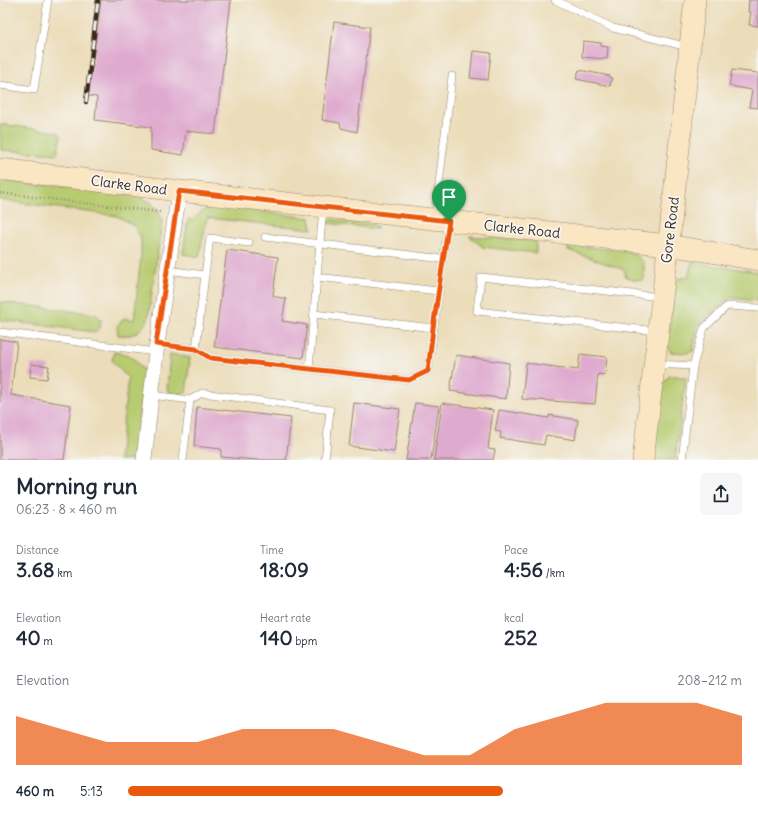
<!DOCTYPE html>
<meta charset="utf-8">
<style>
:root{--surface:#fff;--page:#f6f6f7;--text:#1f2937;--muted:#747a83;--accent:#ea580c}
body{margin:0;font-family:Delius,sans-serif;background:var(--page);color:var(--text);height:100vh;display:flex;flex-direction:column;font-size:15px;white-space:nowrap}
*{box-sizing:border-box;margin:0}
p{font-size:13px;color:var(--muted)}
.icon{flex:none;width:22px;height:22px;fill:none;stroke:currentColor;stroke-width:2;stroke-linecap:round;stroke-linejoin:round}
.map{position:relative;height:460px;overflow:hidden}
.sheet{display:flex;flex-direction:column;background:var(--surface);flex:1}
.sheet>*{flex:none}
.pin{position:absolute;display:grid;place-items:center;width:34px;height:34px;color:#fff;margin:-41px -17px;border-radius:50% 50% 50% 0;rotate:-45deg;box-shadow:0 0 4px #0007}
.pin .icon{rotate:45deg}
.round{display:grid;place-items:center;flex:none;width:42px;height:42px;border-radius:6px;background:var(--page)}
.head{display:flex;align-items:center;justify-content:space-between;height:68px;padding:0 16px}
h1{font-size:22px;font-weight:700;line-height:30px}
.figures{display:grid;grid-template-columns:repeat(3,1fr);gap:6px;height:68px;padding:4px 16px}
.figures div{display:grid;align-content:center}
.figures b{font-size:20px;font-weight:700}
.figures small{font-size:11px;font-weight:400}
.figures p{font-size:11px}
.chart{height:112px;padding:8px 16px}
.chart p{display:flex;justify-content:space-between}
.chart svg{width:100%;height:72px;margin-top:4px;fill:var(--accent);opacity:.7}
ul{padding:0 16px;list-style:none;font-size:13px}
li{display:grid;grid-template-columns:64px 48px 1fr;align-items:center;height:30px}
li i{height:10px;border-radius:5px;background:var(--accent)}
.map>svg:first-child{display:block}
</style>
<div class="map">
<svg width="758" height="460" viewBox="0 0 758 460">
<rect width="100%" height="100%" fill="#f6f6f2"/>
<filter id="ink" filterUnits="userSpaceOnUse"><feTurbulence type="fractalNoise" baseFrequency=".025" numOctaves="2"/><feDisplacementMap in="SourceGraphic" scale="8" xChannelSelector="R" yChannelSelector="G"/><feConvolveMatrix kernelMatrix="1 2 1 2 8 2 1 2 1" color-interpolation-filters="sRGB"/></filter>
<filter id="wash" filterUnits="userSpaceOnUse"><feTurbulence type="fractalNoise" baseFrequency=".012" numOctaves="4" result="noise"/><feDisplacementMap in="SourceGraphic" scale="16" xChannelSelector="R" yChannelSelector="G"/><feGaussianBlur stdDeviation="0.9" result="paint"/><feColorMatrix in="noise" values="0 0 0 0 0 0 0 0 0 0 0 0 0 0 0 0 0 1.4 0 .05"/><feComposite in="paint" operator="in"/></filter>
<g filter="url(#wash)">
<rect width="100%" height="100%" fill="#ecddba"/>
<!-- green -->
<g fill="#b7cb6f" stroke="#797a46">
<path d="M 0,124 L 58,132 L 61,136 L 57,154 L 1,150 Z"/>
<path d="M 0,179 L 126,194 C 144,198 157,201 162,221 L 148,320 C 138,333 135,337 118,335 L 117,326 L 124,318 L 134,320 L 141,256 L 141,238 L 134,226 L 117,216 L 0,200 Z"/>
<path d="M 213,205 L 310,218 L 312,229 L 207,218 L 199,257 L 183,254 L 188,219 L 193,220 L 203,210 Z"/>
<path d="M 327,219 L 373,224 L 378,229 L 327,223 Z"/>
<path d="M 469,236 L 536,241 L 536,253 L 483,247 Z"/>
<path d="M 568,245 L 627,251 L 636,255 L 644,263 L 644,280 L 635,280 L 626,277 L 624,270 L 568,250 Z"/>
<path d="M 692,262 L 758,272 L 758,301 L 730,298 L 698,324 L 693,351 L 687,353 L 671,352 L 667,348 L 675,279 L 688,277 Z"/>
<path d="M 0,302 L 96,314 L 101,320 L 100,328 L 95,332 L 0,320 Z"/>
<path d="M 114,352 C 132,355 133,356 144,372 L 134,460 L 119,460 L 128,378 L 112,361 Z"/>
<path d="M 170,354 L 190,358 L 186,393 L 173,394 L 167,390 Z"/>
<path d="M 669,376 L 677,376 L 686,378 L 675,460 L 651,460 L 663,384 Z"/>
</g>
<g id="blocks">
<!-- building -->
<g fill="#dfaacf">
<path d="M 101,0 L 231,0 L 215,134 L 186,131 L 183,155 L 151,150 L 151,127 L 95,120 L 97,97 L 88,96 Z"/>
<path d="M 749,0 L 758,0 L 758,26 L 749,25 L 751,12 L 748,12 Z"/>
<path d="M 334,22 L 370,27 L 357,132 L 341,128 L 340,123 L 322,120 Z"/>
<path d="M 583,41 L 601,43 L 601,46 L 608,47 L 607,59 L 582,57 Z"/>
<path d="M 473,51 L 491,53 L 488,80 L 470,78 Z"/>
<path d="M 579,70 L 610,76 L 610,78 L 612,78 L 610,86 L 576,79 Z"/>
<path d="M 732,70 L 758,73 L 758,108 L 749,107 L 752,90 L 729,86 Z"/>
<path d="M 227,250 L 278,257 L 273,296 L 286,299 L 282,321 L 307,325 L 303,358 L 214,347 Z"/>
<path d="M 0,339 L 17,342 L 11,395 L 71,405 L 64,460 L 0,460 Z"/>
<path d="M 580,354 L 607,357 L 605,375 L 598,374 L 595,404 L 522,399 L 526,363 L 578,370 Z"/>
<path d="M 456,355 L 509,363 L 506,399 L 450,391 Z"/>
<path d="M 31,364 L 49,366 L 47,379 L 30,377 Z"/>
<path d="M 354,403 L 400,409 L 394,452 L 349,446 Z"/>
<path d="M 415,403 L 439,406 L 431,460 L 406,460 Z"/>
<path d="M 442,403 L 493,410 L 488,449 L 495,450 L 493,460 L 434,460 Z"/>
<path d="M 197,407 L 291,418 L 286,460 L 257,460 L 221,457 L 221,449 L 194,446 Z"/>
<path d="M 499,410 L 549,418 L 549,415 L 578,420 L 575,440 L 546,435 L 544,445 L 500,438 L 501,432 L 495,431 Z"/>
</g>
</g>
</g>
<g filter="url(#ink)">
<use href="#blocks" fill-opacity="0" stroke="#94846c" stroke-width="1"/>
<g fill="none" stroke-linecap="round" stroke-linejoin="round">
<!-- service casing -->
<g stroke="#94846c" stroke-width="8">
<g id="service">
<path d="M 555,0 L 613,28 L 688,47"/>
<path d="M 0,85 L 34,90 L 48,0"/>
<path d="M 435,217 L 452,76"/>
<path d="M 443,259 L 449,222"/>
<path d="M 205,275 L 210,238 L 249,243"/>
<path d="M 317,277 L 438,291"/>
<path d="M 314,314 L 433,328"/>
<path d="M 656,331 L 477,311 L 481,277 L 660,297"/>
<path d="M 0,332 L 156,352"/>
<path d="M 157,344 L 196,349 L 205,275 L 167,270"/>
<path d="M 196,349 L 210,358 L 409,380 L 428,371 L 443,259 L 265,237"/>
<path d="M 656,364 L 693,366"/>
<path d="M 309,369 L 323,208"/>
<path d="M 151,395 L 190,400 L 183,460"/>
<path d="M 190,400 L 202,393 L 330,410 L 325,460"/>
<path d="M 682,460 L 693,366 L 704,328 L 727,306 L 758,308"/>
</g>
</g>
<!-- minor casing -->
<g stroke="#94846c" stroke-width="16">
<path id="minor" d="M 144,460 L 157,344 L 179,191"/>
</g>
<!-- secondary casing -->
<g stroke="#94846c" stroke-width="22">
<g id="secondary">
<path d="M 0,169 L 179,191 L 668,245 L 758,260"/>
<path d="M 643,460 L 671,223 L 695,0"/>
</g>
</g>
<!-- path -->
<path stroke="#94846c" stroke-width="2.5" stroke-dasharray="1 3" stroke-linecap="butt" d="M 0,193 L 160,212"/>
<!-- service -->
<use href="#service" stroke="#fff" stroke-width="7"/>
<!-- minor -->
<use href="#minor" stroke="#fff" stroke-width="15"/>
<!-- secondary -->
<use href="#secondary" stroke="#fbe6c4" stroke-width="21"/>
<!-- rail casing -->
<g stroke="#3b2a1e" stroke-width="4.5">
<path id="rail" d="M 86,102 L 98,0"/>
</g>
<!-- rail -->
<use href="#rail" stroke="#f6f6f2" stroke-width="3" stroke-dasharray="9" stroke-linecap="butt"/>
</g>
</g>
<g fill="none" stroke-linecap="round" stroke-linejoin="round" filter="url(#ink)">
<!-- route casing -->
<g stroke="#fff" stroke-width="8">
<path id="route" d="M 179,191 L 449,221 L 433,328 L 428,371 L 409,380 L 210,358 L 196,349 L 156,344 Z"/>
</g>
<!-- route -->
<use href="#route" stroke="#ea580c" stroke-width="5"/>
</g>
<g text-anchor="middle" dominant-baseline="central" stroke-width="3.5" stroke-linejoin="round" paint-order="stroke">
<!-- street labels -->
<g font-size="14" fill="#3b2a1e" stroke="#f6f6f2">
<text transform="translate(129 185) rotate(7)">Clarke Road</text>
<text transform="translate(522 229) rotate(6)">Clarke Road</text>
<text transform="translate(670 230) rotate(-83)">Gore Road</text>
</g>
</g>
</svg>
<div class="pin" style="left:449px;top:221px;background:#1e9e55"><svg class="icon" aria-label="arrive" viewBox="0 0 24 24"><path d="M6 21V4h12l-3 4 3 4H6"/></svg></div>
</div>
<section class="sheet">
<div class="head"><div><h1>Morning run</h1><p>06:23 · 8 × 460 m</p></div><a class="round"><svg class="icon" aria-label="share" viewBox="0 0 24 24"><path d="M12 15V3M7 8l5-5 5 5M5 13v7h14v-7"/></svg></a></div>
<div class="figures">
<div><p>Distance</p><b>3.68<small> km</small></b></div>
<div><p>Time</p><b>18:09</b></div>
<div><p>Pace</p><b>4:56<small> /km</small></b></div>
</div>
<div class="figures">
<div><p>Elevation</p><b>40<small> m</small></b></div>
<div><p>Heart rate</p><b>140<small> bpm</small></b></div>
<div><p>kcal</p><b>252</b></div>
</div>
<div class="chart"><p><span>Elevation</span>208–212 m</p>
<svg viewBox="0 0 160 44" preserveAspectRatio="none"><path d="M0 44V14L10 22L20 30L30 30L40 30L50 22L60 22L70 22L80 30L90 38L100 38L110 22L120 14L130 6L140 6L150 6L160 14V44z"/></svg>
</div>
<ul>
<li><b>460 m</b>5:13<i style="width:61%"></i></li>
</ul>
</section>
